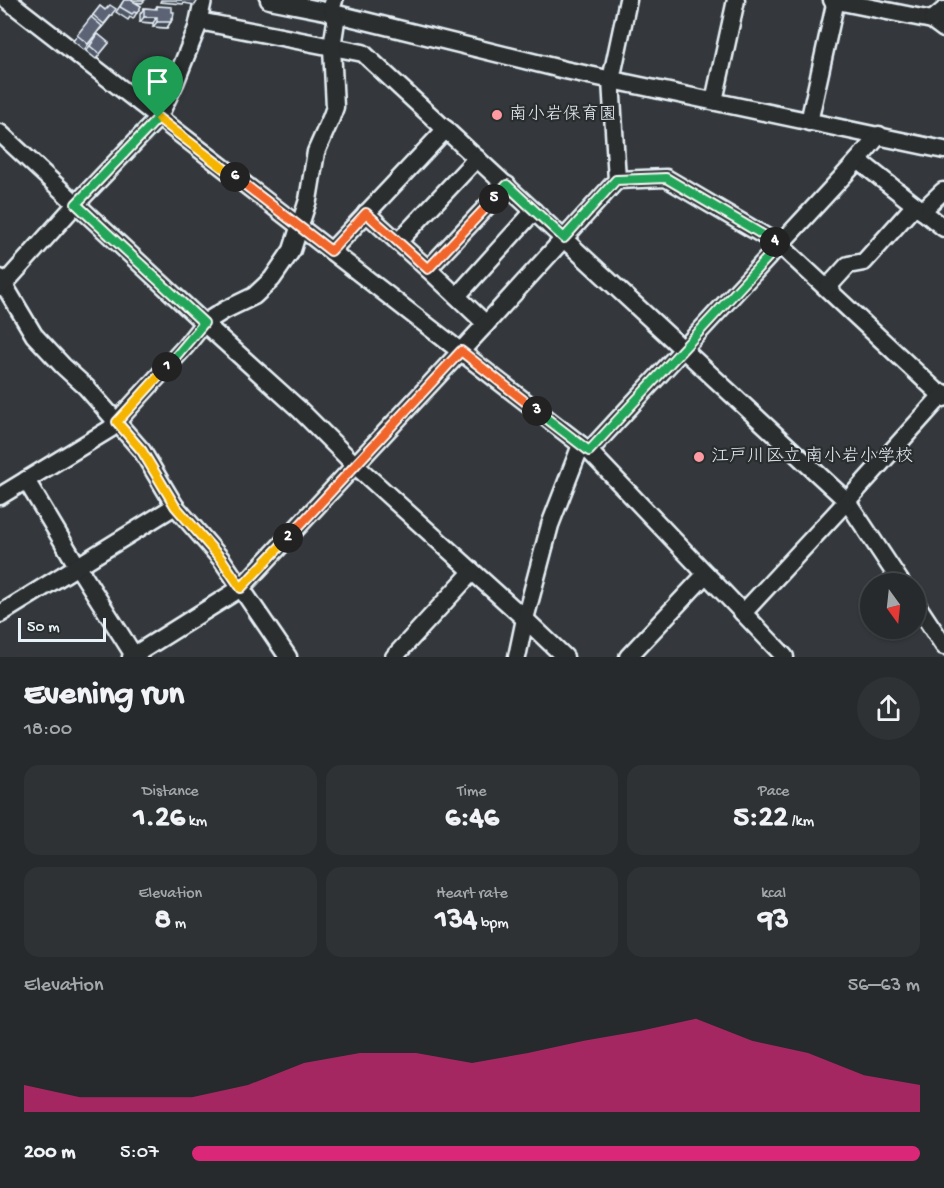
<!DOCTYPE html>
<meta charset="utf-8">
<style>
:root{--surface:#272a2d;--page:#2f3235;--text:#f1f3f6;--muted:#a4a7aa;--line:#434649;--accent:#db2777}
body{margin:0;font-family:"Gochi Hand","Klee One",sans-serif;background:var(--page);color:var(--text);height:100vh;display:flex;flex-direction:column;font-size:22px;white-space:nowrap}
*{box-sizing:border-box;margin:0}
p{font-size:20px;color:var(--muted)}
.icon{flex:none;width:33px;height:33px;fill:none;stroke:currentColor;stroke-width:2;stroke-linecap:round;stroke-linejoin:round}
.map{position:relative;height:657px;overflow:hidden}
.details{display:flex;flex-direction:column;background:var(--surface);flex:1}
.details>*{flex:none}
.needle{width:39px;rotate:165deg}
.fabs{position:absolute;left:860px;top:573px;display:grid;gap:12px}
.fabs a{display:grid;place-items:center;width:66px;height:66px;border-radius:50%;background:var(--surface);box-shadow:0 2px 4px #0004,0 0 0 2px var(--line);font-size:30px}
.scale{position:absolute;left:18px;bottom:15px;width:88px;box-sizing:border-box;padding-left:6px;border:3px solid #e8f1f8;border-top:0;font-size:16px;line-height:21px;white-space:nowrap;color:#e8f1f8;-webkit-text-stroke:4px #2a2d2e;paint-order:stroke}
.pin{position:absolute;display:grid;place-items:center;width:51px;height:51px;color:#fff;margin:-62px -26px;border-radius:50% 50% 50% 0;rotate:-45deg;box-shadow:0 0 6px #0007}
.pin .icon{rotate:45deg}
.km{position:absolute;width:30px;height:30px;margin:-15px;border-radius:50%;background:#222;color:#fff;font-size:16px;line-height:30px;text-align:center}
.round{display:grid;place-items:center;flex:none;width:63px;height:63px;border-radius:32px;background:var(--page)}
.head{display:flex;align-items:center;justify-content:space-between;height:102px;padding:0 24px}
h1{font-size:33px;font-weight:800;line-height:45px}
.figures{display:grid;grid-template-columns:repeat(3,1fr);gap:9px;height:102px;padding:6px 24px}
.figures div{display:grid;align-content:center;border-radius:15px;background:var(--page);text-align:center}
.figures b{font-size:30px;font-weight:800}
.figures small{font-size:16px;font-weight:400}
.figures p{font-size:16px}
.chart{height:168px;padding:12px 24px}
.chart p{display:flex;justify-content:space-between}
.chart svg{width:100%;height:108px;margin-top:6px;fill:var(--accent);opacity:.7}
ul{padding:0 24px;list-style:none;font-size:20px}
li{display:grid;grid-template-columns:96px 72px 1fr;align-items:center;height:45px}
li i{height:15px;border-radius:8px;background:var(--accent)}
.map>svg:first-child{display:block}
</style>
<div class="map">
<svg width="944" height="657" viewBox="0 0 944 657">
<rect width="100%" height="100%" fill="#34383c"/>
<filter id="ink" filterUnits="userSpaceOnUse"><feTurbulence type="fractalNoise" baseFrequency=".0167" numOctaves="2"/><feDisplacementMap in="SourceGraphic" scale="12" xChannelSelector="R" yChannelSelector="G"/><feConvolveMatrix kernelMatrix="1 2 1 2 8 2 1 2 1" color-interpolation-filters="sRGB"/></filter>
<g filter="url(#ink)">
<g fill="none" stroke-linecap="round" stroke-linejoin="round">
<!-- minor casing -->
<g stroke="#e8f1f8" stroke-width="21">
<g id="minor">
<path d="M 7,0 L 589,451 L 785,657"/>
<path d="M 269,0 L 325,11 L 565,70 L 944,150"/>
<path d="M 832,0 L 932,20 L 944,29"/>
<path d="M 932,20 L 944,10"/>
<path d="M 199,21 L 363,53 L 847,501 L 902,584"/>
<path d="M 714,101 L 736,0"/>
<path d="M 809,122 L 836,0"/>
<path d="M 0,133 L 204,323 L 300,410 L 355,465 L 525,619 L 565,657"/>
<path d="M 858,160 L 944,228"/>
<path d="M 617,180 L 666,178 L 780,245 L 944,398"/>
<path d="M 922,211 L 943,191"/>
<path d="M 366,213 L 428,269 L 486,324"/>
<path d="M 398,242 L 477,158"/>
<path d="M 331,251 L 446,129"/>
<path d="M 428,269 L 507,185"/>
<path d="M 0,278 L 34,335 L 63,366 L 86,387 L 142,451 L 175,506 L 222,560 L 288,657"/>
<path d="M 0,287 L 7,281 L 76,204 L 158,118 L 175,83 L 197,28 L 203,0"/>
<path d="M 827,288 L 848,265 L 864,262 L 915,205"/>
<path d="M 457,296 L 534,211"/>
<path d="M 589,451 L 858,160 L 879,135"/>
<path d="M 26,480 L 78,567 L 135,657"/>
<path d="M 0,496 L 110,429 L 185,347 L 204,323 L 225,310 L 254,296 L 272,279 L 292,250 L 308,200 L 316,152 L 331,118 L 335,107 L 332,47 L 336,21 L 332,7 L 334,0"/>
<path d="M 915,602 L 944,646"/>
<path d="M 743,613 L 847,501 L 944,393"/>
<path d="M 0,614 L 175,506"/>
<path d="M 131,657 L 241,588 L 486,324 L 617,180 L 611,80 L 628,0"/>
<path d="M 394,657 L 472,572"/>
<path d="M 517,657 L 525,619 L 550,525 L 581,445"/>
<path d="M 628,657 L 706,574"/>
</g>
</g>
<!-- minor -->
<use href="#minor" stroke="#2a2d2e" stroke-width="16"/>
</g>
<!-- wall -->
<g fill="#4e5665" stroke="#e8f1f8" stroke-width="1.5">
<path d="M 124,0 L 142,3 L 134,2 L 141,6 L 133,19 L 130,17 L 128,20 L 116,12 Z"/>
<path d="M 100,6 L 112,15 L 84,50 L 73,41 Z"/>
<path d="M 157,6 L 172,12 L 173,18 L 167,28 L 153,27 L 153,23 L 140,22 L 140,14 L 144,8 L 155,9 Z"/>
<path d="M 98,34 L 109,43 L 96,59 L 86,51 Z"/>
</g>
<!-- shaded-wall -->
<g fill="#404652" stroke="#e8f1f8" stroke-width="1.5">
<path d="M 125,0 L 145,0 L 142,3 L 124,1 Z"/>
<path d="M 161,0 L 198,0 L 195,5 L 184,3 L 183,4 L 160,2 Z"/>
<path d="M 144,17 L 157,17 L 153,23 L 140,22 Z"/>
<path d="M 171,18 L 173,18 L 167,28 L 153,27 L 157,22 Z"/>
</g>
<!-- building -->
<g fill="#5b6475" stroke="#e8f1f8" stroke-width="1.5">
<path d="M 124,0 L 131,0 L 141,6 L 137,13 L 134,12 L 132,14 L 120,7 Z"/>
<path d="M 110,5 L 116,9 L 104,24 L 93,15 L 100,6 L 105,10 Z"/>
<path d="M 157,6 L 172,7 L 172,12 L 174,12 L 173,18 L 171,18 L 171,22 L 157,22 L 157,17 L 144,17 L 144,8 L 157,9 Z"/>
<path d="M 91,17 L 102,26 L 88,44 L 77,35 Z"/>
<path d="M 98,34 L 109,43 L 100,54 L 90,46 Z"/>
</g>
</g>
<g fill="none" stroke-linecap="round" stroke-linejoin="round" filter="url(#ink)">
<!-- split-1 casing -->
<g stroke="#fff" stroke-width="12">
<path id="split-1" d="M 158,118 L 76,204 L 204,323 L 167,367"/>
</g>
<!-- split-2 casing -->
<g stroke="#fff" stroke-width="12">
<path id="split-2" d="M 167,367 L 117,422 L 142,451 L 175,506 L 222,560 L 241,588 L 288,538"/>
</g>
<!-- split-3 casing -->
<g stroke="#fff" stroke-width="12">
<path id="split-3" d="M 288,538 L 461,351 L 537,411"/>
</g>
<!-- split-4 casing -->
<g stroke="#fff" stroke-width="12">
<path id="split-4" d="M 537,411 L 589,451 L 780,244 L 775,242"/>
</g>
<!-- split-5 casing -->
<g stroke="#fff" stroke-width="12">
<path id="split-5" d="M 494,199 L 507,185 L 564,238 L 616,180 L 666,178 L 775,242"/>
</g>
<!-- split-6 casing -->
<g stroke="#fff" stroke-width="12">
<path id="split-6" d="M 235,177 L 331,251 L 366,213 L 428,269 L 494,199"/>
</g>
<!-- split-7 casing -->
<g stroke="#fff" stroke-width="12">
<path id="split-7" d="M 158,118 L 235,177"/>
</g>
<!-- split-1 -->
<use href="#split-1" stroke="#22a559" stroke-width="8"/>
<!-- split-2 -->
<use href="#split-2" stroke="#f5b400" stroke-width="8"/>
<!-- split-3 -->
<use href="#split-3" stroke="#f0652b" stroke-width="8"/>
<!-- split-4 -->
<use href="#split-4" stroke="#22a559" stroke-width="8"/>
<!-- split-5 -->
<use href="#split-5" stroke="#22a559" stroke-width="8"/>
<!-- split-6 -->
<use href="#split-6" stroke="#f0652b" stroke-width="8"/>
<!-- split-7 -->
<use href="#split-7" stroke="#f5b400" stroke-width="8"/>
</g>
<!-- markers -->
<g fill="#ff9aa2" stroke="#2a2d2e" stroke-width="2">
<circle cx="497" cy="115" r="6"/>
<circle cx="699" cy="457" r="6"/>
</g>
<g text-anchor="middle" dominant-baseline="central" stroke-width="4.5" stroke-linejoin="round" paint-order="stroke">
<!-- poi labels -->
<g font-size="18" fill="#e8f1f8" stroke="#2a2d2e" text-anchor="start">
<text x="509" y="115">南小岩保育園</text>
<text x="711" y="457">江戸川区立 南小岩小学校</text>
</g>
</g>
</svg>
<div class="fabs">
<a><svg class="needle" viewBox="-14 -14 28 28"><path d="M0-13l5 13h-10z" fill="#e53935"/><path d="M0 13l5-13h-10z" fill="#a4a7aa"/></svg></a>
</div>
<div class="scale">50 m</div>
<div class="pin" style="left:158px;top:118px;background:#1e9e55"><svg class="icon" aria-label="arrive" viewBox="0 0 24 24"><path d="M6 21V4h12l-3 4 3 4H6"/></svg></div>
<b class="km" style="left:167px;top:367px">1</b>
<b class="km" style="left:288px;top:538px">2</b>
<b class="km" style="left:537px;top:411px">3</b>
<b class="km" style="left:775px;top:242px">4</b>
<b class="km" style="left:494px;top:199px">5</b>
<b class="km" style="left:235px;top:177px">6</b>
</div>
<section class="details">
<div class="head"><div><h1>Evening run</h1><p>18:00</p></div><a class="round"><svg class="icon" aria-label="share" viewBox="0 0 24 24"><path d="M12 15V3M7 8l5-5 5 5M5 13v7h14v-7"/></svg></a></div>
<div class="figures">
<div><p>Distance</p><b>1.26<small> km</small></b></div>
<div><p>Time</p><b>6:46</b></div>
<div><p>Pace</p><b>5:22<small> /km</small></b></div>
</div>
<div class="figures">
<div><p>Elevation</p><b>8<small> m</small></b></div>
<div><p>Heart rate</p><b>134<small> bpm</small></b></div>
<div><p>kcal</p><b>93</b></div>
</div>
<div class="chart"><p><span>Elevation</span>56–63 m</p>
<svg viewBox="0 0 160 44" preserveAspectRatio="none"><path d="M0 44V33L10 38L20 38L30 38L40 33L50 24L60 20L70 20L80 24L90 20L100 15L110 11L120 6L130 15L140 20L150 29L160 33V44z"/></svg>
</div>
<ul>
<li><b>200 m</b>5:07<i style="width:100%"></i></li>
</ul>
</section>
